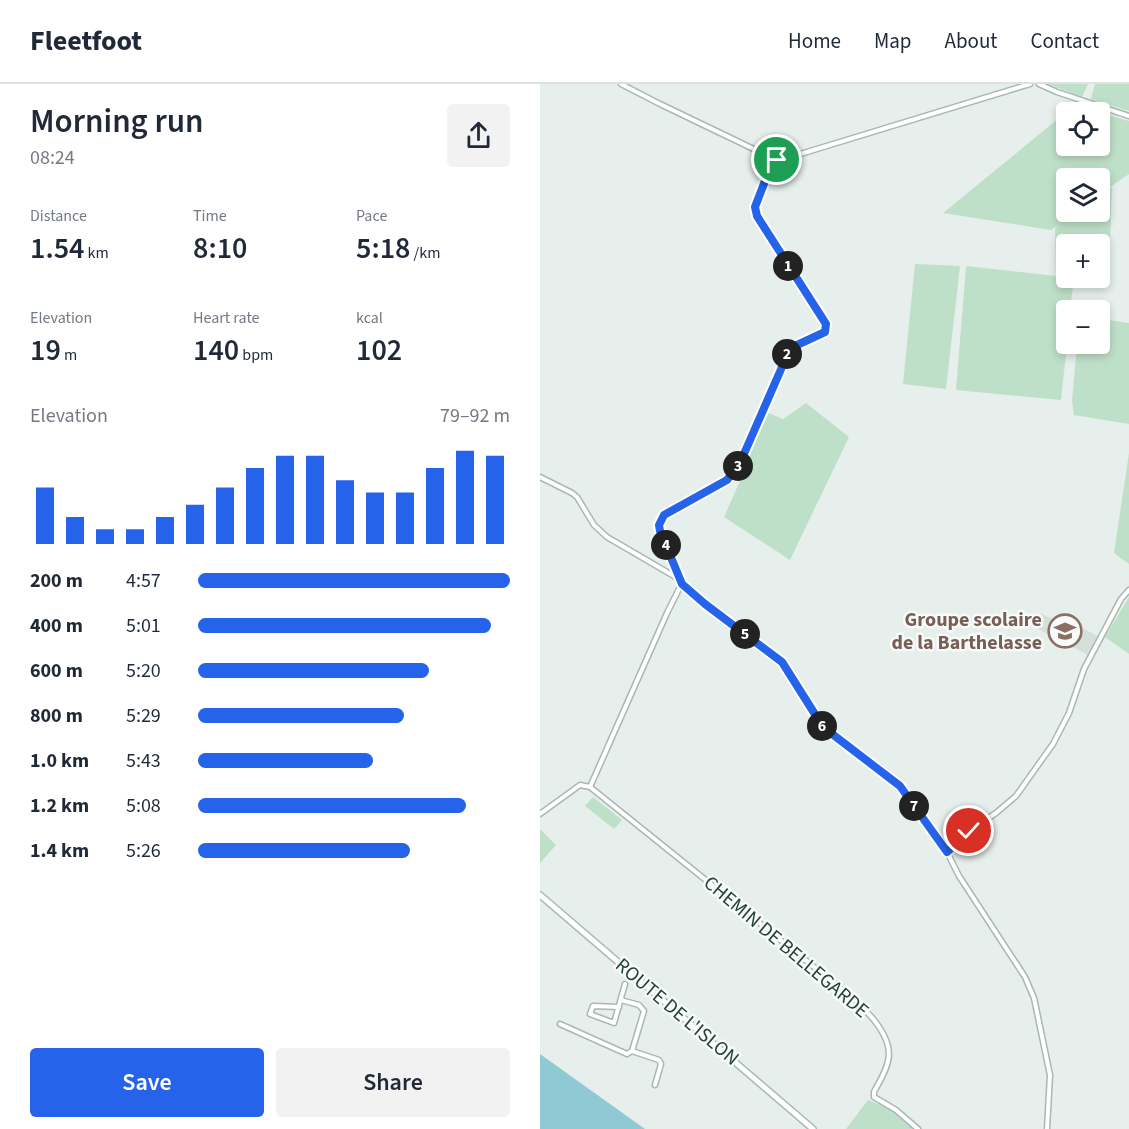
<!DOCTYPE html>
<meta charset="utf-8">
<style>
:root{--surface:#fff;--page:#f2f2f3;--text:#1f2937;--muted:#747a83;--line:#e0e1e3;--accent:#2563eb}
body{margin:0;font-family:"Source Sans 3",sans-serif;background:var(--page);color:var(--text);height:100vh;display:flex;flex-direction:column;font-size:22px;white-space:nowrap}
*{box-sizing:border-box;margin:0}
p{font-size:20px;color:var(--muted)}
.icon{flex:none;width:33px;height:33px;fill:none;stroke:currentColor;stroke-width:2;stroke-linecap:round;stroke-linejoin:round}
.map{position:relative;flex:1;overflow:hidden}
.panel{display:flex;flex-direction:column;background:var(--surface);width:540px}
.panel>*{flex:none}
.fabs{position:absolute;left:516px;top:18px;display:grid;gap:12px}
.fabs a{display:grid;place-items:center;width:54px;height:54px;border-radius:6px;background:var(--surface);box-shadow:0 3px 9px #0003;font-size:30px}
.pin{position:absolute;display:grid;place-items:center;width:51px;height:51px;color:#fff;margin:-26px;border:3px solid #fff;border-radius:50%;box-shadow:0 2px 6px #0007}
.km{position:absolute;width:30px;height:30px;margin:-15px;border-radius:50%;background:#222;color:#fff;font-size:16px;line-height:30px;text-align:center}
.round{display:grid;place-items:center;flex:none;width:63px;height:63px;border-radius:6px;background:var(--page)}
.head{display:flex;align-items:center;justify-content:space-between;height:102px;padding:0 30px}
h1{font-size:33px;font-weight:600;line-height:45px}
.metrics{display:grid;grid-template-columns:repeat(3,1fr);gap:9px;height:102px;padding:6px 30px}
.metrics div{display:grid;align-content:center}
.metrics b{font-size:30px;font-weight:600}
.metrics small{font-size:16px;font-weight:400}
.metrics p{font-size:16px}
.chart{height:168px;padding:12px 30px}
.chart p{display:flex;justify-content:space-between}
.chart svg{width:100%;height:108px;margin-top:6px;stroke:var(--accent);stroke-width:6}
.primary-button{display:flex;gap:12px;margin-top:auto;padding:12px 30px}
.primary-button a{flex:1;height:69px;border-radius:6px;background:var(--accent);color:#fff;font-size:24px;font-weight:600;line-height:69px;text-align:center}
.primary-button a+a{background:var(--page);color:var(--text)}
ul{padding:0 30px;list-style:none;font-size:20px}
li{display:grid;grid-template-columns:96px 72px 1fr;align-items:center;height:45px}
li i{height:15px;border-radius:8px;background:var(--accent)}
header{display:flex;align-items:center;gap:36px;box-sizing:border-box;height:84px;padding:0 30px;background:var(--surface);border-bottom:2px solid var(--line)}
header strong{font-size:28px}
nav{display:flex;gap:33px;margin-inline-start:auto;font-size:21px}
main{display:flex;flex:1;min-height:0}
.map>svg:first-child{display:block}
</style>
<header>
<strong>Fleetfoot</strong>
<nav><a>Home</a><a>Map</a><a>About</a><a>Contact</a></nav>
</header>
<main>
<section class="panel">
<div class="head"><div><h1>Morning run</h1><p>08:24</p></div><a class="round"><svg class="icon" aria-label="share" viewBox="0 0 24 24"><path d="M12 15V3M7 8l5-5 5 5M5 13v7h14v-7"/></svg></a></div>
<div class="metrics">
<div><p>Distance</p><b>1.54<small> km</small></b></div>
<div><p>Time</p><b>8:10</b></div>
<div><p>Pace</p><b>5:18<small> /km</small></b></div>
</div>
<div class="metrics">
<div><p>Elevation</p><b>19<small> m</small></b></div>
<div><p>Heart rate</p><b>140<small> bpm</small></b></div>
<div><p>kcal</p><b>102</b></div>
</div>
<div class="chart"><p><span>Elevation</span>79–92 m</p>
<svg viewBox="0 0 160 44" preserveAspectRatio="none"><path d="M5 44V21M15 44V33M25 44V38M35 44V38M45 44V33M55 44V28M65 44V21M75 44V13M85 44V8M95 44V8M105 44V18M115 44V23M125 44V23M135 44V13M145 44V6M155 44V8"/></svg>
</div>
<ul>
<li><b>200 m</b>4:57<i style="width:100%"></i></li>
<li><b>400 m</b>5:01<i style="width:94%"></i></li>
<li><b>600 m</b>5:20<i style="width:74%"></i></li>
<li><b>800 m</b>5:29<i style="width:66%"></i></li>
<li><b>1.0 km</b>5:43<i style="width:56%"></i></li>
<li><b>1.2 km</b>5:08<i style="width:86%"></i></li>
<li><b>1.4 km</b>5:26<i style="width:68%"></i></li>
</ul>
<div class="primary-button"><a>Save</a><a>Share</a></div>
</section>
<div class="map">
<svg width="589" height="1045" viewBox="0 0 589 1045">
<rect width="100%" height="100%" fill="#e6efeb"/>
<!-- built -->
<path fill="#d4dfda" d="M 500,529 L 524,541 L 528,537 L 558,552 L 548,571 L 493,542 Z"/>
<!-- green -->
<g fill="#bfe0c8" fill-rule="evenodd">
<path d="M 508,0 L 548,0 L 542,13 Z"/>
<path d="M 555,0 L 589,0 L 589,27 L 551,15 Z"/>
<path d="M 535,21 L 589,37 L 589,90 L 560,110 L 560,94 L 526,94 L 526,128 L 537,128 L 536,130 L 539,128 L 560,128 L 560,112 L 572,103 L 569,192 L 560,191 L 560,160 L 526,160 L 526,188 L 516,187 L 515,145 L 519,141 L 511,146 L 403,129 ZM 526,28 L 560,28 L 560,62 L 526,62 Z"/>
<path d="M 375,180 L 420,182 L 406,305 L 363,300 Z"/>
<path d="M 426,182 L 534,194 L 530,226 L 526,226 L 527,260 L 521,316 L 416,306 Z"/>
<path d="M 560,235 L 589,239 L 589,340 L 534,331 L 532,317 L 537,260 L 560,260 Z"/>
<path d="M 266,319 L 309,353 L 250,476 L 184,433 L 200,397 L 196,394 L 226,328 L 243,335 Z"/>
<path d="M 589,369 L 589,480 L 574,469 Z"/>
<path d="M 589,513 L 589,570 L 565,553 Z"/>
<path d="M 53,713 L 82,736 L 74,745 L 45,722 Z"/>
<path d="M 0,745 L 16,761 L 0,779 Z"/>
<path d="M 328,1016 L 355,1027 L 375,1045 L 306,1045 Z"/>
</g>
<!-- water -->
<path fill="#8ec9d4" d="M 0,970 L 105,1045 L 0,1045 Z"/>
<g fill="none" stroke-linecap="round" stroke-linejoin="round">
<!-- street casing -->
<g stroke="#a8b8b2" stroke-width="7">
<g id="street">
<path d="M 81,0 L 120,20 L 224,70 L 233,76"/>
<path d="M 490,0 L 244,75 L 233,76 L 215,123 L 217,132 L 286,240 L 285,248 L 257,261 L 249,267 L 200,379 L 187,396 L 124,431 L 119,441 L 120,447 L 142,499 L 165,520 L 242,578 L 283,643 L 360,702 L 407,768 L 419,792 L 485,893 L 494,914 L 510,991 L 507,1045"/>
<path d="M 499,0 L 517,8 L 589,32"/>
<path d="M 0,393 L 32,409 L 37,413 L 54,441 L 67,453 L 139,495"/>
<path d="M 50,703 L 127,529 L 142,499"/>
<path d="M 0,730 L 40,701 L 50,703 L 314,915 C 329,929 354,954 348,977 C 346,988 339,998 334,1008 L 334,1013 L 356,1026 L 378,1045"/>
<path d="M 407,768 L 429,747 L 456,729 L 476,712 L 513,660 L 529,629 L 544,585 L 581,515 L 589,506"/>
<path d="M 81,916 L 99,921 L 104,927 L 92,967"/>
<path d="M 79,923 L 53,922 L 50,930 L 74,939 L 85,900"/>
<path d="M 20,940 L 87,970 L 92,967 L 119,976 L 121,980 L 115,1001"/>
</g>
</g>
<!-- secondary casing -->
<g stroke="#a4bbb3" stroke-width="8">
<path id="secondary" d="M 0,811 L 273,1045"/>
</g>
<!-- street -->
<use href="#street" stroke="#fff" stroke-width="4"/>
<!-- secondary -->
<use href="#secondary" stroke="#fff" stroke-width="5"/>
</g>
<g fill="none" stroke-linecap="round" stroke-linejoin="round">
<!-- route casing -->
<g stroke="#fff" stroke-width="12">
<path id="route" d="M 237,76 L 233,76 L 215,123 L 217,132 L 286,240 L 285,248 L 257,261 L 249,267 L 200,379 L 187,396 L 124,431 L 119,441 L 120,447 L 142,500 L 165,520 L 242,578 L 283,643 L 360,702 L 407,768 L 429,747"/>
</g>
<!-- route -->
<use href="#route" stroke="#2563eb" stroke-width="8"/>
</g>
<!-- icons -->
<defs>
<g id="school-ring" transform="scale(1.725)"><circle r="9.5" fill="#f7fbf9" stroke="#8d6e63" stroke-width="1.5"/><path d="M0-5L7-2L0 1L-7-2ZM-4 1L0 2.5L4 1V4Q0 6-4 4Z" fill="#8d6e63"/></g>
</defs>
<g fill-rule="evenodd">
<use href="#school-ring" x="525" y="547"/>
</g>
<g text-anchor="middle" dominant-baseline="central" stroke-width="5" stroke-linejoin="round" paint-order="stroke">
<!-- education labels -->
<g font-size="20" font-weight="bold" fill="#785e54" stroke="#f7fbf9" text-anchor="end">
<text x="502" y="536">Groupe scolaire<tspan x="502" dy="23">de la Barthelasse</tspan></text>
</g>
<!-- street labels -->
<g font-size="20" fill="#24423a" stroke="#f7fbf9">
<text transform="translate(246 863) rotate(40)">CHEMIN DE BELLEGARDE</text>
<text transform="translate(137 928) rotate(40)">ROUTE DE L'ISLON</text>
</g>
</g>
</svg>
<div class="fabs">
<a><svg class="icon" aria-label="locate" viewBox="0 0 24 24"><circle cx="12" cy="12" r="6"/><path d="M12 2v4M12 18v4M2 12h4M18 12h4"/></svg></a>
<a><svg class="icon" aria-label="layers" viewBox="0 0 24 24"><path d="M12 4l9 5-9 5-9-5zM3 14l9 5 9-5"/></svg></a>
<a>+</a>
<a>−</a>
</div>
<div class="pin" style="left:237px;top:76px;background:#1e9e55"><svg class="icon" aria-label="arrive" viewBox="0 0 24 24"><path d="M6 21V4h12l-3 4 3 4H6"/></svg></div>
<div class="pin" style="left:429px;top:747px;background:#d93025"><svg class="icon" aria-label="check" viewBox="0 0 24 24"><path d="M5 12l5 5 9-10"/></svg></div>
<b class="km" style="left:248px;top:182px">1</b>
<b class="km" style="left:247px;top:270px">2</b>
<b class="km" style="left:198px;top:382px">3</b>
<b class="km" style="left:126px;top:461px">4</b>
<b class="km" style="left:205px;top:550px">5</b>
<b class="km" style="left:282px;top:642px">6</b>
<b class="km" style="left:374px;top:722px">7</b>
</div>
</main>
